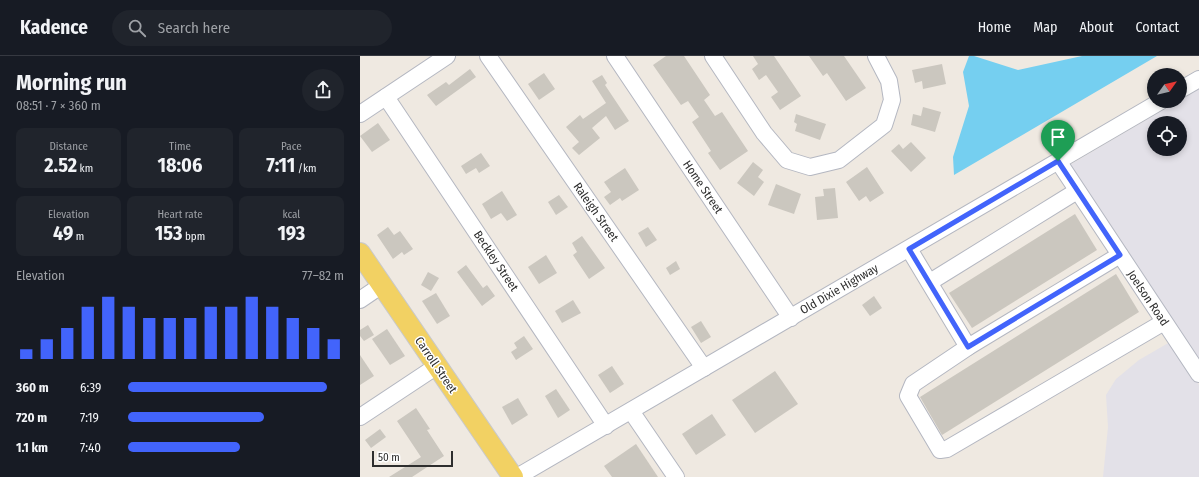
<!DOCTYPE html>
<meta charset="utf-8">
<style>
:root{--surface:#171b24;--page:#20242c;--text:#f1f3f6;--muted:#9ea1a6;--line:#363941;--accent:#4264fb}
body{margin:0;font-family:"Fira Sans Condensed",sans-serif;background:var(--page);color:var(--text);height:100vh;display:flex;flex-direction:column;font-size:15px;white-space:nowrap}
*{box-sizing:border-box;margin:0}
p{font-size:13px;color:var(--muted)}
.icon{flex:none;width:22px;height:22px;fill:none;stroke:currentColor;stroke-width:2;stroke-linecap:round;stroke-linejoin:round}
.map{position:relative;flex:1;overflow:hidden}
.drawer{display:flex;flex-direction:column;background:var(--surface);width:360px}
.drawer>*{flex:none}
.needle{width:26px;rotate:56deg}
.tools{position:absolute;left:787px;top:12px;display:grid;gap:8px}
.tools a{display:grid;place-items:center;width:40px;height:40px;border-radius:50%;background:var(--surface);box-shadow:0 2px 6px #0003;font-size:20px}
.scale{position:absolute;left:12px;bottom:10px;width:81px;box-sizing:border-box;padding-left:4px;border:2px solid #2e2e2e;border-top:0;font-size:11px;line-height:14px;white-space:nowrap;color:#2e2e2e;-webkit-text-stroke:3px #fff;paint-order:stroke}
.pin{position:absolute;display:grid;place-items:center;width:34px;height:34px;color:#fff;margin:-41px -17px;border-radius:50% 50% 50% 0;rotate:-45deg;box-shadow:0 0 4px #0007}
.pin .icon{rotate:45deg}
.round{display:grid;place-items:center;flex:none;width:42px;height:42px;border-radius:21px;background:var(--page)}
.overview{display:flex;align-items:center;justify-content:space-between;height:68px;padding:0 16px}
h1{font-size:22px;font-weight:700;line-height:30px}
.metrics{display:grid;grid-template-columns:repeat(3,1fr);gap:6px;height:68px;padding:4px 16px}
.metrics div{display:grid;align-content:center;border-radius:8px;background:var(--page);text-align:center}
.metrics b{font-size:20px;font-weight:700}
.metrics small{font-size:11px;font-weight:400}
.metrics p{font-size:11px}
.chart{height:112px;padding:8px 16px}
.chart p{display:flex;justify-content:space-between}
.chart svg{width:100%;height:72px;margin-top:4px;stroke:var(--accent);stroke-width:6}
ul{padding:0 16px;list-style:none;font-size:13px}
li{display:grid;grid-template-columns:64px 48px 1fr;align-items:center;height:30px}
li i{height:10px;border-radius:5px;background:var(--accent)}
header{display:flex;align-items:center;gap:24px;box-sizing:border-box;height:56px;padding:0 20px;background:var(--surface);border-bottom:1px solid var(--line)}
header strong{font-size:19px}
nav{display:flex;gap:22px;margin-inline-start:auto;font-size:14px}
.search{width:280px;height:36px;background:var(--page);display:flex;align-items:center;gap:10px;box-sizing:border-box;padding:0 14px;border-radius:22px;color:var(--muted);font-size:15px}
main{display:flex;flex:1;min-height:0}
.map>svg:first-child{display:block}
</style>
<header>
<strong>Kadence</strong>
<div class="search"><svg class="icon" aria-label="search" viewBox="0 0 24 24"><circle cx="10" cy="10" r="6"/><path d="M15 15l6 6"/></svg>Search here</div>
<nav><a>Home</a><a>Map</a><a>About</a><a>Contact</a></nav>
</header>
<main>
<section class="drawer">
<div class="overview"><div><h1>Morning run</h1><p>08:51 · 7 × 360 m</p></div><a class="round"><svg class="icon" aria-label="share" viewBox="0 0 24 24"><path d="M12 15V3M7 8l5-5 5 5M5 13v7h14v-7"/></svg></a></div>
<div class="metrics">
<div><p>Distance</p><b>2.52<small> km</small></b></div>
<div><p>Time</p><b>18:06</b></div>
<div><p>Pace</p><b>7:11<small> /km</small></b></div>
</div>
<div class="metrics">
<div><p>Elevation</p><b>49<small> m</small></b></div>
<div><p>Heart rate</p><b>153<small> bpm</small></b></div>
<div><p>kcal</p><b>193</b></div>
</div>
<div class="chart"><p><span>Elevation</span>77–82 m</p>
<svg viewBox="0 0 160 44" preserveAspectRatio="none"><path d="M5 44V38M15 44V32M25 44V25M35 44V12M45 44V6M55 44V12M65 44V19M75 44V19M85 44V19M95 44V12M105 44V12M115 44V6M125 44V12M135 44V19M145 44V25M155 44V32"/></svg>
</div>
<ul>
<li><b>360 m</b>6:39<i style="width:92%"></i></li>
<li><b>720 m</b>7:19<i style="width:63%"></i></li>
<li><b>1.1 km</b>7:40<i style="width:52%"></i></li>
</ul>
</section>
<div class="map">
<svg width="839" height="421" viewBox="0 0 839 421">
<rect width="100%" height="100%" fill="#efe9e1"/>
<!-- industrial -->
<g fill="#e3e1e8" fill-rule="evenodd">
<path d="M 839,33 L 839,307 L 823,279 L 708,110 ZM 794,67 L 820,67 L 820,93 L 794,93 Z"/>
<path d="M 810,286 L 839,329 L 839,421 L 743,421 L 748,371 L 746,339 L 756,323 L 779,304 Z"/>
</g>
<!-- water -->
<path fill="#75cff0" d="M 609,0 L 614,0 L 658,14 L 722,0 L 797,0 L 594,119 L 593,101 L 609,50 L 603,16 Z"/>
<!-- building -->
<g fill="#cbc7bf">
<path d="M 306,0 L 324,0 L 350,39 L 344,44 L 355,60 L 362,56 L 388,95 L 360,114 L 348,97 L 351,95 L 332,66 L 339,61 L 328,45 L 321,49 L 293,9 Z"/>
<path d="M 393,0 L 414,0 L 441,40 L 420,54 L 411,41 L 418,36 L 406,19 L 399,24 L 392,13 L 398,8 Z"/>
<path d="M 449,0 L 484,0 L 506,32 L 486,45 L 467,17 L 463,20 Z"/>
<path d="M 582,8 L 586,28 L 563,33 L 562,25 L 555,27 L 552,14 Z"/>
<path d="M 110,13 L 116,21 L 76,50 L 67,39 L 86,26 L 89,29 Z"/>
<path d="M 184,17 L 195,33 L 179,44 L 168,28 Z"/>
<path d="M 242,19 L 247,27 L 245,29 L 269,65 L 255,74 L 246,60 L 232,72 L 240,82 L 219,99 L 212,92 L 219,86 L 206,71 L 220,59 L 223,63 L 246,47 L 232,25 Z"/>
<path d="M 563,51 L 581,56 L 575,76 L 551,69 L 553,58 L 561,60 Z"/>
<path d="M 436,58 L 466,68 L 460,84 L 435,75 L 437,68 L 434,66 Z"/>
<path d="M 18,67 L 30,84 L 12,96 L 0,80 Z"/>
<path d="M 551,86 L 566,102 L 551,116 L 531,95 L 539,88 L 543,93 Z"/>
<path d="M 121,97 L 130,110 L 119,117 L 116,112 L 106,118 L 101,110 Z"/>
<path d="M 393,106 L 403,114 L 398,121 L 404,126 L 394,140 L 377,127 Z"/>
<path d="M 507,111 L 524,137 L 510,146 L 506,140 L 499,145 L 486,126 Z"/>
<path d="M 265,112 L 279,134 L 262,145 L 260,142 L 250,149 L 244,141 L 251,136 L 244,126 Z"/>
<path d="M 416,128 L 441,138 L 434,158 L 408,149 Z"/>
<path d="M 475,132 L 478,162 L 457,164 L 455,141 L 464,140 L 463,133 Z"/>
<path d="M 142,135 L 157,159 L 147,165 L 141,157 L 131,163 L 122,148 Z"/>
<path d="M 199,139 L 208,151 L 196,159 L 188,146 Z"/>
<path d="M 715,158 L 737,194 L 612,272 L 589,237 Z"/>
<path d="M 28,171 L 34,179 L 40,175 L 53,193 L 44,199 L 42,196 L 33,203 L 17,179 Z"/>
<path d="M 288,171 L 297,184 L 286,191 L 278,177 Z"/>
<path d="M 222,180 L 245,212 L 229,223 L 213,199 L 217,196 L 212,187 Z"/>
<path d="M 186,199 L 197,217 L 179,228 L 168,211 Z"/>
<path d="M 316,205 L 320,213 L 310,219 L 306,212 Z"/>
<path d="M 106,209 L 123,232 L 127,229 L 135,240 L 122,250 L 97,216 Z"/>
<path d="M 68,216 L 79,222 L 71,235 L 61,229 Z"/>
<path d="M 756,218 L 779,256 L 582,379 L 560,341 Z"/>
<path d="M 76,237 L 90,260 L 77,268 L 62,245 Z"/>
<path d="M 514,240 L 522,252 L 510,260 L 502,249 Z"/>
<path d="M 213,244 L 221,257 L 202,267 L 195,255 Z"/>
<path d="M 341,265 L 351,281 L 341,287 L 331,271 Z"/>
<path d="M 8,269 L 14,279 L 4,285 L 0,280 L 0,274 Z"/>
<path d="M 27,273 L 45,300 L 30,309 L 12,283 Z"/>
<path d="M 164,280 L 173,293 L 156,304 L 151,296 L 157,292 L 154,287 Z"/>
<path d="M 0,299 L 14,320 L 0,329 Z"/>
<path d="M 252,310 L 264,328 L 250,337 L 238,319 Z"/>
<path d="M 415,315 L 438,348 L 395,377 L 372,344 Z"/>
<path d="M 196,333 L 210,354 L 198,362 L 185,340 Z"/>
<path d="M 158,342 L 168,359 L 152,369 L 142,351 Z"/>
<path d="M 56,352 L 70,373 L 67,374 L 84,400 L 52,421 L 29,421 L 61,401 L 37,365 Z"/>
<path d="M 352,358 L 366,379 L 336,399 L 322,378 Z"/>
<path d="M 20,373 L 26,381 L 11,392 L 5,384 Z"/>
<path d="M 276,388 L 298,421 L 252,421 L 244,410 Z"/>
</g>
<g fill="none" stroke-linecap="round" stroke-linejoin="round">
<!-- minor casing -->
<g stroke="#b4b7c1" stroke-width="18">
<g id="minor">
<path d="M 128,0 L 344,312"/>
<path d="M 255,0 L 431,262"/>
<path d="M 353,0 L 404,77 L 427,104 L 450,111 L 479,104 L 524,69 L 532,44 L 529,25 L 516,0"/>
<path d="M 820,34 L 839,23"/>
<path d="M 26,41 L 246,370"/>
<path d="M 0,58 L 87,0"/>
<path d="M 698,105 L 839,318"/>
<path d="M 549,193 L 608,291"/>
<path d="M 760,199 L 608,291 L 553,328 L 548,340 L 580,394 L 587,393 L 804,266"/>
<path d="M 570,226 L 717,135"/>
<path d="M 0,244 L 22,229"/>
<path d="M 271,355 L 316,421"/>
<path d="M 0,361 L 77,310"/>
<path d="M 157,421 L 801,45"/>
</g>
</g>
<!-- major casing -->
<g stroke="#c9c9c9" stroke-width="22">
<path id="major" d="M 0,197 L 153,421"/>
</g>
<!-- minor -->
<use href="#minor" stroke="#fff" stroke-width="16"/>
<!-- major -->
<use href="#major" stroke="#f2d163" stroke-width="20"/>
</g>
<g fill="none" stroke-linecap="round" stroke-linejoin="round">
<!-- route casing -->
<g stroke="#fff" stroke-width="8">
<path id="route" d="M 698,105 L 760,199 L 608,291 L 549,193 Z"/>
</g>
<!-- route -->
<use href="#route" stroke="#4264fb" stroke-width="5"/>
</g>
<g text-anchor="middle" dominant-baseline="central" stroke-width="3" stroke-linejoin="round" paint-order="stroke">
<!-- street labels -->
<g font-size="12" fill="#2e2e2e" stroke="#fff">
<text transform="translate(343 131) rotate(56)">Home Street</text>
<text transform="translate(236 156) rotate(55)">Raleigh Street</text>
<text transform="translate(136 205) rotate(56)">Beckley Street</text>
<text transform="translate(479 233) rotate(-30)">Old Dixie Highway</text>
<text transform="translate(788 242) rotate(56)">Joelson Road</text>
<text transform="translate(76 309) rotate(56)">Carroll Street</text>
</g>
</g>
</svg>
<div class="tools">
<a><svg class="needle" viewBox="-14 -14 28 28"><path d="M0-13l5 13h-10z" fill="#e53935"/><path d="M0 13l5-13h-10z" fill="#9ea1a6"/></svg></a>
<a><svg class="icon" aria-label="locate" viewBox="0 0 24 24"><circle cx="12" cy="12" r="6"/><path d="M12 2v4M12 18v4M2 12h4M18 12h4"/></svg></a>
</div>
<div class="scale">50 m</div>
<div class="pin" style="left:698px;top:105px;background:#1e9e55"><svg class="icon" aria-label="arrive" viewBox="0 0 24 24"><path d="M6 21V4h12l-3 4 3 4H6"/></svg></div>
</div>
</main>
